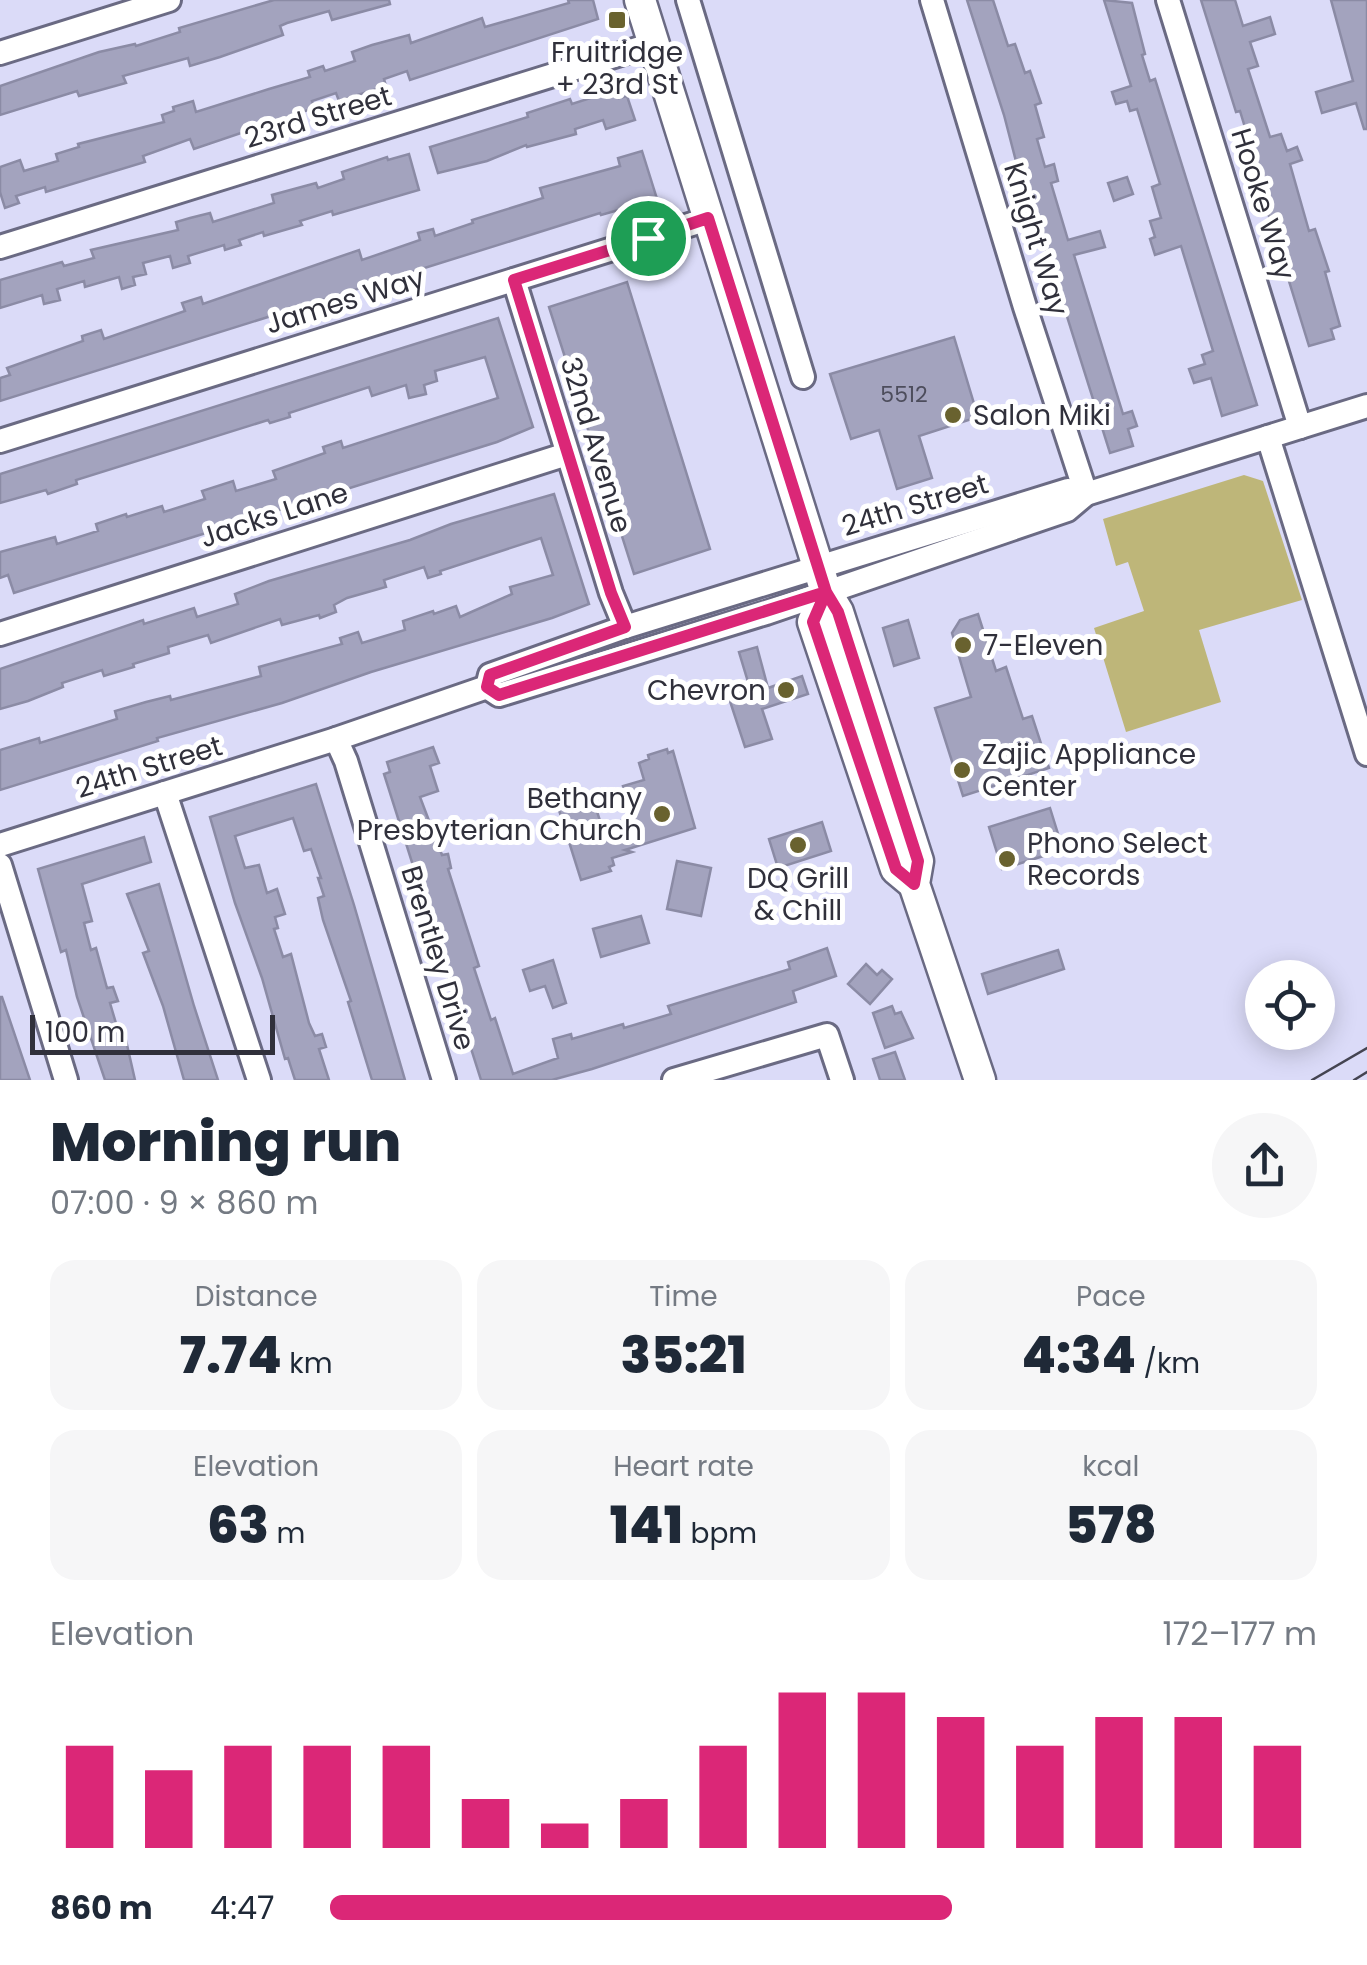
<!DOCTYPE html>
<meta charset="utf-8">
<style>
:root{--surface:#fff;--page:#f6f6f7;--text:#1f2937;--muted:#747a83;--accent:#db2777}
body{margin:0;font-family:Poppins,sans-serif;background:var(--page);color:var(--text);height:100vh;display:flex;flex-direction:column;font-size:38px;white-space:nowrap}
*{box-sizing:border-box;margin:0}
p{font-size:32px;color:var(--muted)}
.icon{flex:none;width:55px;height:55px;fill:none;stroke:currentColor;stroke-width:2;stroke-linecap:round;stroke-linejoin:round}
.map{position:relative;height:1080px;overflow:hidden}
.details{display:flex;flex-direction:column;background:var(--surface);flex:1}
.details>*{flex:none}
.tools{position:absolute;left:1245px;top:960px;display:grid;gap:20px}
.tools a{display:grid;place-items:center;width:90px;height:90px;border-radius:50%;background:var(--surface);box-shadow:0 5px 25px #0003;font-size:50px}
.scale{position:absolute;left:30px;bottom:25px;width:245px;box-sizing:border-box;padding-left:10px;border:5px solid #30303b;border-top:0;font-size:28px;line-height:35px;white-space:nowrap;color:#30303b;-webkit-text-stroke:8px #fff;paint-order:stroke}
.pin{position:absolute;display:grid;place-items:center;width:85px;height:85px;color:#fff;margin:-42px;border:5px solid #fff;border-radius:50%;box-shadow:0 2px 10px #0007}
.round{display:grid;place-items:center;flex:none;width:105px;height:105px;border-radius:52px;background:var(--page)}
.summary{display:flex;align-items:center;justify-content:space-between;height:170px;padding:0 50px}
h1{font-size:55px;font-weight:800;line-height:75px}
.metrics{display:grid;grid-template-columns:repeat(3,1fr);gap:15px;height:170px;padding:10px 50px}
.metrics div{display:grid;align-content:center;border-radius:25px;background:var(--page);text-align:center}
.metrics b{font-size:50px;font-weight:800}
.metrics small{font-size:28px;font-weight:400}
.metrics p{font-size:28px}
.chart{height:280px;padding:20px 50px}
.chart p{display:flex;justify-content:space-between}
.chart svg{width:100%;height:180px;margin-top:10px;stroke:var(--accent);stroke-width:6}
ul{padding:0 50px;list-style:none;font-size:32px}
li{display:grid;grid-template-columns:160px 120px 1fr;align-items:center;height:75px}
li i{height:25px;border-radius:12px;background:var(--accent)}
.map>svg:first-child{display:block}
</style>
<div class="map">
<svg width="1367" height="1080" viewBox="0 0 1367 1080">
<rect width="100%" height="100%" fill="#dbdbf8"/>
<!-- green -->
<path fill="#beb679" d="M 1244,475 L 1263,481 L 1302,600 L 1199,630 L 1221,702 L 1126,732 L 1094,628 L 1144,611 L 1128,562 L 1116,566 L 1103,519 Z"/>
<!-- building -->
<g fill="#a3a3be" stroke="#8b8ba5" stroke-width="2.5">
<path d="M 274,0 L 389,0 L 390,4 L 332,20 L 329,11 L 287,23 L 280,26 L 283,35 L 220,57 L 190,66 L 188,58 L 123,76 L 126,83 L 79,96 L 77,91 L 0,115 L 0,86 L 99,52 L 135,44 L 136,46 L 180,32 L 179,28 Z"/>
<path d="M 568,0 L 593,0 L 598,19 L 410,80 L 407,71 L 384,79 L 386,86 L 339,101 L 336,93 L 312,101 L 314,108 L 194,149 L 190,139 L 143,156 L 145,162 L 46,192 L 45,187 L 16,196 L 19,203 L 5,208 L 0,192 L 0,167 L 20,160 L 24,171 L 58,161 L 56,154 L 79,147 L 78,144 L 164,122 L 162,115 L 174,111 L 173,107 L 193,101 L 196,112 L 269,89 L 310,77 L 308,71 L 323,66 L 325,71 L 355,61 L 352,52 L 372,45 L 409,35 L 411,43 L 482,18 L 485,27 L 569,3 Z"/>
<path d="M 967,0 L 993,0 L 1008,46 L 1015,44 L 1025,73 L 1030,71 L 1041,103 L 1035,105 L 1044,137 L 1037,139 L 1045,167 L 1054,164 L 1058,181 L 1051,183 L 1068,240 L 1100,231 L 1105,247 L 1074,255 L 1123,414 L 1132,411 L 1137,426 L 1128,429 L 1133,446 L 1110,453 L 1030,199 L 1026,200 L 1004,115 Z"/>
<path d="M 1104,0 L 1132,3 L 1145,54 L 1142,55 L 1150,81 L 1155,79 L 1257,405 L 1222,416 L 1211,378 L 1194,383 L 1189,369 L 1205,364 L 1202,355 L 1213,351 L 1181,246 L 1155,255 L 1150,239 L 1155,237 L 1150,221 L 1161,218 L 1152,187 L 1160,184 L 1137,109 L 1130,111 L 1127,101 L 1116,104 L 1112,92 L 1131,86 Z"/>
<path d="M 1201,0 L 1235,0 L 1243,26 L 1270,17 L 1275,34 L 1250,42 L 1258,66 L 1248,69 L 1270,137 L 1281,134 L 1287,151 L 1297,147 L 1302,160 L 1290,164 L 1309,231 L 1315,229 L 1329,271 L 1325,272 L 1340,326 L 1331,329 L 1334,339 L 1309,346 L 1247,145 L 1250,144 L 1240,111 L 1236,112 Z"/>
<path d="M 1331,0 L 1367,0 L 1367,129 L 1364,129 L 1356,103 L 1322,113 L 1316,92 L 1353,81 Z"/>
<path d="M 614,84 L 619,98 L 627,96 L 635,120 L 606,129 L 603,120 L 575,129 L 576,134 L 527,147 L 526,145 L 487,161 L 438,173 L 430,147 L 528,117 L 527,113 L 570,99 L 572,104 L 600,95 L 598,89 Z"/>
<path d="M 642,151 L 657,199 L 601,215 L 600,213 L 0,401 L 0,378 L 10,375 L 7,368 L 83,341 L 82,336 L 101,330 L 104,339 L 185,311 L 182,303 L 201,297 L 203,304 L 359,250 L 362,260 L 420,240 L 418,233 L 433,229 L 435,236 L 473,223 L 472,220 L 543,198 L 540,188 L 620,166 L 618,158 Z"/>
<path d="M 409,154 L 419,190 L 333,215 L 332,211 L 300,221 L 302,225 L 264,236 L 263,232 L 239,240 L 241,245 L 225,250 L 224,245 L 188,256 L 190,263 L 173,268 L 170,256 L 143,263 L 146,274 L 133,277 L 135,285 L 122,289 L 119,277 L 85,287 L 84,281 L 57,289 L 60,300 L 44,304 L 42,295 L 0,308 L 0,280 L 62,262 L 64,266 L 94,258 L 91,250 L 178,230 L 176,222 L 190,218 L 210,213 L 213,222 L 274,203 L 272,195 L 316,183 L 318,188 L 344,179 L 342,172 L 387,157 L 388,160 Z"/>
<path d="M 1127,177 L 1133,194 L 1114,201 L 1108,183 Z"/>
<path d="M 627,282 L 710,549 L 634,574 L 549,307 Z"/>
<path d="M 498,318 L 533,427 L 497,442 L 14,593 L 8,575 L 0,578 L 0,552 L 55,537 L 57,544 L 98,531 L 96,524 L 126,514 L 127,517 L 162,506 L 164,512 L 205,499 L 202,491 L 233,481 L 236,491 L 276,479 L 273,471 L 325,453 L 323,447 L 341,441 L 343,448 L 498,398 L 485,357 L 435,371 L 437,381 L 424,385 L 426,394 L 409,398 L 406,385 L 372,396 L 369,387 L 289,413 L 290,417 L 270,423 L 268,420 L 76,480 L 77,484 L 48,494 L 46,490 L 0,503 L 0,474 Z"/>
<path d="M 954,337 L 978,417 L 919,436 L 932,478 L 897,489 L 879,430 L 851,439 L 830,374 Z"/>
<path d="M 554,494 L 589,604 L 552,618 L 371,672 L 282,703 L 157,738 L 158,741 L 0,790 L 0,750 L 39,738 L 40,743 L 117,719 L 115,711 L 146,702 L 170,696 L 171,700 L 261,676 L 259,667 L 342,644 L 340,638 L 358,632 L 362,643 L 405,630 L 403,621 L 433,611 L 434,614 L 456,606 L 460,617 L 512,594 L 510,587 L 553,575 L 541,538 L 440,571 L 441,574 L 428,578 L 424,567 L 384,580 L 386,587 L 347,598 L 334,605 L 336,612 L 320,618 L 319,615 L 282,625 L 280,619 L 211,643 L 208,635 L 168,647 L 169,653 L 133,664 L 134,667 L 104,676 L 102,670 L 62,683 L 63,687 L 28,701 L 0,709 L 0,669 L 143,620 L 144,624 L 194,608 L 197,617 L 238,604 L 235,594 L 269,581 L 410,540 L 451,524 Z"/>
<path d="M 978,614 L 996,671 L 1006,667 L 1023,719 L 1032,716 L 1049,768 L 963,796 L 935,708 L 971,697 L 952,633 L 960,620 Z"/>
<path d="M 908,620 L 919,658 L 894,666 L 883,628 Z"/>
<path d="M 757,647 L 768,688 L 802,676 L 808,694 L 762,709 L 772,739 L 745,747 L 726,689 L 748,682 L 739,652 Z"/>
<path d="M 433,747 L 439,763 L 430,766 L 438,791 L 420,797 L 442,855 L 448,854 L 451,868 L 448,869 L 479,966 L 474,968 L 491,1020 L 495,1018 L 513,1074 L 558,1058 L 553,1039 L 571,1034 L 572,1039 L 623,1024 L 624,1028 L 671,1014 L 668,1006 L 790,969 L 788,962 L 827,948 L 836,976 L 793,991 L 796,1002 L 592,1069 L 552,1080 L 481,1080 L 384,774 L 390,772 L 387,762 Z"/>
<path d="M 667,749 L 668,753 L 673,751 L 695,828 L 625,850 L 632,852 L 612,858 L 614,865 L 609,867 L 611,871 L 581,880 L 558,807 L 592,796 L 602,827 L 633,817 L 623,786 L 644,780 L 639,763 L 649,759 L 648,755 Z"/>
<path d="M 316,784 L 354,905 L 405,1080 L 372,1080 L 348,1002 L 351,1001 L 323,920 L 318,898 L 324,896 L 318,878 L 321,878 L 311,849 L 304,851 L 293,818 L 235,836 L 245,868 L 259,865 L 267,893 L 277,889 L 285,914 L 275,917 L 278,928 L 274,929 L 283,957 L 291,954 L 309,1023 L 315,1036 L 322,1034 L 326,1047 L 319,1049 L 329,1080 L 295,1080 L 288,1058 L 285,1059 L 262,978 L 235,903 L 210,817 Z"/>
<path d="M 1050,808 L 1063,850 L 1002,869 L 989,827 Z"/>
<path d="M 822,822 L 831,851 L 778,868 L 769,839 Z"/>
<path d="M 144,837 L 151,862 L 82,884 L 92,921 L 84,923 L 91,950 L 96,948 L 107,988 L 113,987 L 118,1001 L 110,1003 L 120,1037 L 125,1036 L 135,1080 L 105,1080 L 77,997 L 66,950 L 61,952 L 38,869 Z"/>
<path d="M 677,861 L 711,868 L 701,916 L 667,909 Z"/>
<path d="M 159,884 L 194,1006 L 218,1080 L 184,1080 L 163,1006 L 143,953 L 149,951 L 127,894 Z"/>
<path d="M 641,916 L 649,943 L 601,957 L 593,929 Z"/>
<path d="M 1058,950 L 1064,969 L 988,994 L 982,974 Z"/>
<path d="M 553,960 L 566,1003 L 553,1008 L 545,986 L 530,991 L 523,970 Z"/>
<path d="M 866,964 L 877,975 L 882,970 L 892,979 L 870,1004 L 848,984 Z"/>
<path d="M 0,997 L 2,997 L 30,1080 L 0,1080 Z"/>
<path d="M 892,1006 L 895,1014 L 901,1012 L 913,1038 L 885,1048 L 873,1013 Z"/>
<path d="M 895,1052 L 905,1080 L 880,1080 L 873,1059 Z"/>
</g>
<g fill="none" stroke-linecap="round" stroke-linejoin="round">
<!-- minor casing -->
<g stroke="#6a6a83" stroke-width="28">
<g id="minor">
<path d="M 688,0 L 803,377"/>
<path d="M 932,0 L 1025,307 L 1086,494"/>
<path d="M 1168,0 L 1300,427"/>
<path d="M 0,53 L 169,0"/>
<path d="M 0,247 L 653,44"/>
<path d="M 514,280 L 611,593 L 625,627"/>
<path d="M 1268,437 L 1367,754"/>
<path d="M 0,441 L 708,219"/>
<path d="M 0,634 L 567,454"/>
<path d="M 487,687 L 499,695 L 766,613 L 1067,510 L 1086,494 L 1367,406"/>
<path d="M 336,739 L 346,761 L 444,1080"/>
<path d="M 165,793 L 259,1080"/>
<path d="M 0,845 L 336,739 L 487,687 L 490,675 L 625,627 L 1068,490 L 1086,494"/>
<path d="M 0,865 L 66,1080"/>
<path d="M 674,1080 L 827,1035 L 842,1080"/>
</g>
</g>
<!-- major casing -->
<g stroke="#6a6a83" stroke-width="35">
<g id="major">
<path d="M 640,0 L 826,592 L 838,612 L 918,861 L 914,884 L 980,1080"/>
<path d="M 826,592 L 813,622 L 896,869 L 914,884"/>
</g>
</g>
<!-- minor -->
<use href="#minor" stroke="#fff" stroke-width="22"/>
<!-- major -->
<use href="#major" stroke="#fff" stroke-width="30"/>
<!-- tram -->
<g stroke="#444451" stroke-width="2.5">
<path d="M 1312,1080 L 1367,1048"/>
<path d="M 1354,1080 L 1367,1072"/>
</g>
</g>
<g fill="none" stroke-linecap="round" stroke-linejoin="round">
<!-- route casing -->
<g stroke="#fff" stroke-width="20">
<path id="route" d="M 648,238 L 514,280 L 611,593 L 625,627 L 490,675 L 487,687 L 499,695 L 826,592 L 838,612 L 918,861 L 914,884 L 896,869 L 813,622 L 826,592 L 708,218 L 648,238"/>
</g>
<!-- route -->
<use href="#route" stroke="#db2777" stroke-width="12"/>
</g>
<!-- markers -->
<g fill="#69622f" stroke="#fff" stroke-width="4">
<rect x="607" y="10" width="20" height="20" rx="5"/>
<circle cx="953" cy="415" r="10"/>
<circle cx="963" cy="645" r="10"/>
<circle cx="786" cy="690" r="10"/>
<circle cx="962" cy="770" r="10"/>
<circle cx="662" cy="814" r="10"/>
<circle cx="798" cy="845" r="10"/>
<circle cx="1007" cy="859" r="10"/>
</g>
<g text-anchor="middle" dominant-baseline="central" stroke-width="10" stroke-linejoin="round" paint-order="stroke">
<!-- number labels -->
<g font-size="22" fill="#4d4d5c">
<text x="904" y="394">5512</text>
</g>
<!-- poi labels -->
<g font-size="28" fill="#30303b" stroke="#fff" text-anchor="start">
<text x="617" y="52" text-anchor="middle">Fruitridge<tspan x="617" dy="32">+ 23rd St</tspan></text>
<text x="973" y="415">Salon Miki</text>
<text x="983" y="645">7-Eleven</text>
<text x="766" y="690" text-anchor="end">Chevron</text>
<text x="982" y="754">Zajic Appliance<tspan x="982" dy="32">Center</tspan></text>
<text x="642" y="798" text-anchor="end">Bethany<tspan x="642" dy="32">Presbyterian Church</tspan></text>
<text x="1027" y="843">Phono Select<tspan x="1027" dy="32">Records</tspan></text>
<text x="798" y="878" text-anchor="middle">DQ Grill<tspan x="798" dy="32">&amp; Chill</tspan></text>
</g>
<!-- street labels -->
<g font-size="28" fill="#30303b" stroke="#fff">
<text transform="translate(318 117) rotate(-17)">23rd Street</text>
<text transform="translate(1263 204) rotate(73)">Hooke Way</text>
<text transform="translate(1036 239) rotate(73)">Knight Way</text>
<text transform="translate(345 301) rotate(-17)">James Way</text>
<text transform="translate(596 445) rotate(73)">32nd Avenue</text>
<text transform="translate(915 505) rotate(-17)">24th Street</text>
<text transform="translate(274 515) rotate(-18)">Jacks Lane</text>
<text transform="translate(149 767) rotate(-17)">24th Street</text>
<text transform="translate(438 958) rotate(73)">Brentley Drive</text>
</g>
</g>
</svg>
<div class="tools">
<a><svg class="icon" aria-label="locate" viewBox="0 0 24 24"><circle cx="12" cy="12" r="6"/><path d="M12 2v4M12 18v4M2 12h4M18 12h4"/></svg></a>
</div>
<div class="scale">100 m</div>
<div class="pin" style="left:648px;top:238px;background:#1e9e55"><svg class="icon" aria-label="arrive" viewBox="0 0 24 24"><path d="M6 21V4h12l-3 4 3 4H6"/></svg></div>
</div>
<section class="details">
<div class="summary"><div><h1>Morning run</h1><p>07:00 · 9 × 860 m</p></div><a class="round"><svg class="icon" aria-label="share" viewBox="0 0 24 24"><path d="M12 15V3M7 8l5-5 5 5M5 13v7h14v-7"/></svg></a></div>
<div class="metrics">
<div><p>Distance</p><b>7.74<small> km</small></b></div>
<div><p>Time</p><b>35:21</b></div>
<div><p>Pace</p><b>4:34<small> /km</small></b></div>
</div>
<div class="metrics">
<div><p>Elevation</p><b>63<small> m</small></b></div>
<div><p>Heart rate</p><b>141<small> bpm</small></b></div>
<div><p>kcal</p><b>578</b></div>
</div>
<div class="chart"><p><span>Elevation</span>172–177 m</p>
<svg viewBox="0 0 160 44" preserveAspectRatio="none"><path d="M5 44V19M15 44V25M25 44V19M35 44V19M45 44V19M55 44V32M65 44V38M75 44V32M85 44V19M95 44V6M105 44V6M115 44V12M125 44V19M135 44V12M145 44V12M155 44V19"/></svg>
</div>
<ul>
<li><b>860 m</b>4:47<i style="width:63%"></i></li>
</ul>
</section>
